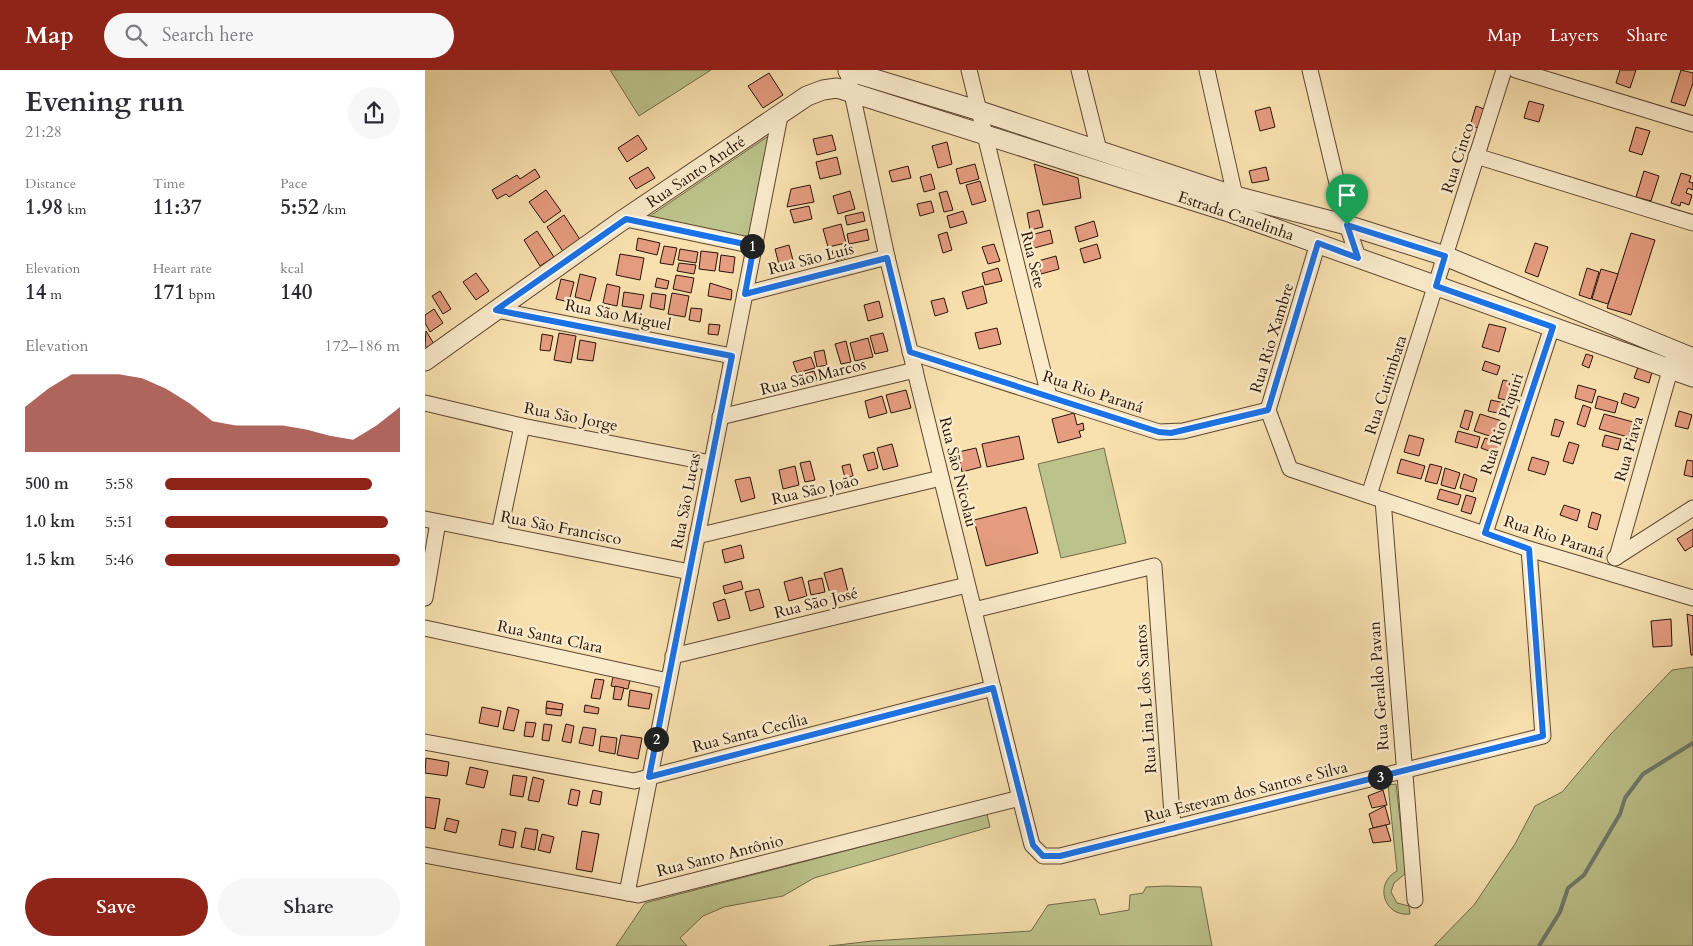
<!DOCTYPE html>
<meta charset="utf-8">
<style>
:root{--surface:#fff;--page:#f7f7f7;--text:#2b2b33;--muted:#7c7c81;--accent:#8f2418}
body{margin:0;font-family:Cardo,serif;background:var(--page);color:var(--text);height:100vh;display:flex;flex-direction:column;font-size:19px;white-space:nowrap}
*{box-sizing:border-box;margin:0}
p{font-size:16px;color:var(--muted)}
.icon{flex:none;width:28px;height:28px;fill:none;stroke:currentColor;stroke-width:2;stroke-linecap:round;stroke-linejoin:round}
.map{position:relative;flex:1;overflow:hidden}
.details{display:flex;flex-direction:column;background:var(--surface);width:425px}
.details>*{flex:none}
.pin{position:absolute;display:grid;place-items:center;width:42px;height:42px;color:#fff;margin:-51px -21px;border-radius:50% 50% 50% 0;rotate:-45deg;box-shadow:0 0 5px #0007}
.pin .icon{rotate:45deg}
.km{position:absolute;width:25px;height:25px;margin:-12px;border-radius:50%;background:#222;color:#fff;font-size:14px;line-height:25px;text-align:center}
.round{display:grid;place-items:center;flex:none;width:52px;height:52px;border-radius:26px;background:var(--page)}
.summary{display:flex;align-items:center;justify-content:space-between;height:85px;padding:0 25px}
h1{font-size:28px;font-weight:600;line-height:38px}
.metrics{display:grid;grid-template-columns:repeat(3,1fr);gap:8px;height:85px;padding:5px 25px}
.metrics div{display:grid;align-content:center}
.metrics b{font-size:21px;font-weight:600}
.metrics small{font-size:14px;font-weight:400}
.metrics p{font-size:14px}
.chart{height:140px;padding:10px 25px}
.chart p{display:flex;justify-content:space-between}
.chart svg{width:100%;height:90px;margin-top:5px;fill:var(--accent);opacity:.7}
.cta{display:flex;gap:10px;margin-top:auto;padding:10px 25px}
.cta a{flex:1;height:58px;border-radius:30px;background:var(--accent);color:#fff;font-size:20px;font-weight:600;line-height:58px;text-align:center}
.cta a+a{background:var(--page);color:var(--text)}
ul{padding:0 25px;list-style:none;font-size:16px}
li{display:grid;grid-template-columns:80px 60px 1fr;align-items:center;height:38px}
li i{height:12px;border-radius:6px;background:var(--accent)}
header{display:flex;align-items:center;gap:30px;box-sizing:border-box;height:70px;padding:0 25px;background:var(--accent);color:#fff}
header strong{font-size:24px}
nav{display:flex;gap:28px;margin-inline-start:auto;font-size:18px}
.search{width:350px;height:45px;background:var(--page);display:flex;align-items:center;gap:12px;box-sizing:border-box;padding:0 18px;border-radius:28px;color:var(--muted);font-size:19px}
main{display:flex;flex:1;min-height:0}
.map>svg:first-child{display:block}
</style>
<header>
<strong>Map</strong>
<div class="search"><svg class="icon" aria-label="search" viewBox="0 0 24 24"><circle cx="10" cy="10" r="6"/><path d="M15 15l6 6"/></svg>Search here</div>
<nav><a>Map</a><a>Layers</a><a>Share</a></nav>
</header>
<main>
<section class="details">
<div class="summary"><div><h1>Evening run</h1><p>21:28</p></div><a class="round"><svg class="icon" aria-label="share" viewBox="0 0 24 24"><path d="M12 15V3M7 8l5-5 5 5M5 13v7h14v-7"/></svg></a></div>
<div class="metrics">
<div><p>Distance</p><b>1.98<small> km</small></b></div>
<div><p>Time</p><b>11:37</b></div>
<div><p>Pace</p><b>5:52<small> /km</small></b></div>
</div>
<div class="metrics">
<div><p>Elevation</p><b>14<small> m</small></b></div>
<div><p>Heart rate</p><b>171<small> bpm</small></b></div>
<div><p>kcal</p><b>140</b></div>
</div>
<div class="chart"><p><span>Elevation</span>172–186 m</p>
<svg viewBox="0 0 160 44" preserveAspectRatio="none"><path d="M0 44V22L10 13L20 6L30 6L40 6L50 8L60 13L70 20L80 29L90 31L100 31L110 31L120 33L130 36L140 38L150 31L160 22V44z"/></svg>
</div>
<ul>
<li><b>500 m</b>5:58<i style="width:88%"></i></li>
<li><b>1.0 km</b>5:51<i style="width:95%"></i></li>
<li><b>1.5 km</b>5:46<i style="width:100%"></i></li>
</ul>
<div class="cta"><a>Save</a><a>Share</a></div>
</section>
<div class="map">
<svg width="1268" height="876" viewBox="0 0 1268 876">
<rect width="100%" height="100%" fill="#f8e0af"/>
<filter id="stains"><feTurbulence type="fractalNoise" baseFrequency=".004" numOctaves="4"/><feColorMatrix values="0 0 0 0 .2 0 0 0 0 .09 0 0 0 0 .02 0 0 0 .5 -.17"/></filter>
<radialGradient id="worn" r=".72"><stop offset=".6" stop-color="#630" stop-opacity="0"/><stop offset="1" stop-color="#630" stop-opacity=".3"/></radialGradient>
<!-- green -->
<g fill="#bcc28b" stroke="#726a4a">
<path d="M 185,0 L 286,0 L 214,46 Z"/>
<path d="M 345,65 L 323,169 L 222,148 Z"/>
<path d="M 679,378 L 701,473 L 636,488 L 613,394 Z"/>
<path d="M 1268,597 L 1268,876 L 1009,876 L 1049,835 L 1090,774 L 1110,736 L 1137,722 L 1185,665 L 1247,600 Z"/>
<path d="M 971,714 L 981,803 L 969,813 L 966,822 L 972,833 L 984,836 L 985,844 C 958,847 949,813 972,801 L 963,715 Z"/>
<path d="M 562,744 L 565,757 L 389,808 L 358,826 L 299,837 L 278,846 L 255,868 L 262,876 L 191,876 L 220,833 Z"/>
<path d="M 740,816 L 776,817 L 787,876 L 404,876 L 447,871 L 606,861 L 623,835 L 670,829 L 675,845 L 704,840 L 705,825 L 718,823 L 721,817 Z"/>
</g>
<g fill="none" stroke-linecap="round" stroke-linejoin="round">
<!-- stream -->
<path stroke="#6f796d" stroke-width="4" d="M 1114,876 L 1135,842 L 1143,818 L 1159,805 L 1195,744 L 1200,728 L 1218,704 L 1268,673"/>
</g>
<!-- building -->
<g fill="#e59c80" stroke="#291308">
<path d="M 1195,0 L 1211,0 L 1205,18 L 1191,13 Z"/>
<path d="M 1256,0 L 1268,3 L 1268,13 L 1260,36 L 1246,32 Z"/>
<path d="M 344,3 L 358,25 L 338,38 L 323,16 Z"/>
<path d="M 1104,31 L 1119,35 L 1114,52 L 1099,48 Z"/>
<path d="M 1051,36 L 1059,39 L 1054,58 L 1045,56 Z"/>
<path d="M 845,37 L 850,57 L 835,61 L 830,41 Z"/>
<path d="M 1211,57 L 1225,61 L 1217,85 L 1204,81 Z"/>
<path d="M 213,65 L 222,79 L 202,92 L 193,78 Z"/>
<path d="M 407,65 L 411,80 L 392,85 L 388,69 Z"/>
<path d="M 522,72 L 527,94 L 513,98 L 507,76 Z"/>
<path d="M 412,87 L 416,104 L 395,109 L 391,92 Z"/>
<path d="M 550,94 L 554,109 L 535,114 L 531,99 Z"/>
<path d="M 609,94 L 653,108 L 656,128 L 618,135 Z"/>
<path d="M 483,96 L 486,108 L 467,112 L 464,101 Z"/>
<path d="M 223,97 L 230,108 L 211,119 L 204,108 Z"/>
<path d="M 841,97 L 844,110 L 827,113 L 824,101 Z"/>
<path d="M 110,99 L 115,107 L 84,127 L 81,124 L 72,129 L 67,120 L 92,105 L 95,109 Z"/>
<path d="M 1219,101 L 1234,106 L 1226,131 L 1211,127 Z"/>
<path d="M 1256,103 L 1266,106 L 1264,112 L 1268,113 L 1268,120 L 1263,118 L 1261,123 L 1267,125 L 1264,135 L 1256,132 L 1255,136 L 1246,133 Z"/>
<path d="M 506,104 L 510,119 L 499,122 L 495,107 Z"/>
<path d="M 555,111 L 561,131 L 547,135 L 541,115 Z"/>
<path d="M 385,115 L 389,132 L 362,137 L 366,119 Z"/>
<path d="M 121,120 L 136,141 L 119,153 L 104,132 Z"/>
<path d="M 425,121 L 430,139 L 413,144 L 408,126 Z"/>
<path d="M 522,121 L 528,140 L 519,142 L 514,123 Z"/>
<path d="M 506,131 L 509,142 L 495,146 L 492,134 Z"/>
<path d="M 384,136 L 387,149 L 369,153 L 365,140 Z"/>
<path d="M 614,140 L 618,157 L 605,160 L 602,143 Z"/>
<path d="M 538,141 L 542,153 L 525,158 L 522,146 Z"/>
<path d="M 438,142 L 440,151 L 422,155 L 420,146 Z"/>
<path d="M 139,145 L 156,171 L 139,183 L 122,157 Z"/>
<path d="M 669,151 L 673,166 L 654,172 L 650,157 Z"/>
<path d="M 416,154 L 421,173 L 403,177 L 398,159 Z"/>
<path d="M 442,159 L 444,170 L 424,174 L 422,164 Z"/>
<path d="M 625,160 L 628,173 L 609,178 L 606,165 Z"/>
<path d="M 112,161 L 129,187 L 115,196 L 99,170 Z"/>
<path d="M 522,162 L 527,180 L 518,183 L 513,165 Z"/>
<path d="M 1206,163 L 1230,170 L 1206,245 L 1182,238 Z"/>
<path d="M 213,168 L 235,173 L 232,185 L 211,180 Z"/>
<path d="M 1110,173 L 1123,177 L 1113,207 L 1100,202 Z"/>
<path d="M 569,174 L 575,191 L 563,194 L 557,177 Z"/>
<path d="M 672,174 L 676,188 L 659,193 L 655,179 Z"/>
<path d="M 364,175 L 370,198 L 356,202 L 350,179 Z"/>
<path d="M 239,176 L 252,178 L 248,195 L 235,193 Z"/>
<path d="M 423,177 L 426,186 L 410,191 L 407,181 Z"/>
<path d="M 255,179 L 273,182 L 271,193 L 253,190 Z"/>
<path d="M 276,181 L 293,183 L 290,201 L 274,199 Z"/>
<path d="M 195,184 L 219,188 L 215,210 L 191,205 Z"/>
<path d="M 296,185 L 310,187 L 308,203 L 294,201 Z"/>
<path d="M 631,186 L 634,199 L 616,204 L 613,191 Z"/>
<path d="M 254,193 L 271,195 L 269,204 L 252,201 Z"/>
<path d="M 573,198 L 577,211 L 560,215 L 557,203 Z"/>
<path d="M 1162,198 L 1174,202 L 1166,229 L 1154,225 Z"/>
<path d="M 1176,199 L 1193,204 L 1183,234 L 1167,229 Z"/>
<path d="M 51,203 L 64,221 L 51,230 L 38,212 Z"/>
<path d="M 155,204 L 171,208 L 165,231 L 150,227 Z"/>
<path d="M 251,205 L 269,208 L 266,223 L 248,219 Z"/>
<path d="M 232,208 L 244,211 L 242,219 L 230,217 Z"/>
<path d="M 136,209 L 149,212 L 144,232 L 131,229 Z"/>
<path d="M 285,213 L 307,220 L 306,230 L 283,226 Z"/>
<path d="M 182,214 L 195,217 L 192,236 L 178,233 Z"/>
<path d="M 558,216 L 562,233 L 542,239 L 537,222 Z"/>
<path d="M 15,221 L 26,239 L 18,244 L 7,226 Z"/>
<path d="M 199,222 L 219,225 L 216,239 L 197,236 Z"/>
<path d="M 227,223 L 241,225 L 239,240 L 225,237 Z"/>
<path d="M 247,223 L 264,226 L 260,247 L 243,244 Z"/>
<path d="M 519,228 L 523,242 L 510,246 L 506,231 Z"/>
<path d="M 454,231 L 458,247 L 443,251 L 439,235 Z"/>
<path d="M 266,238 L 277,239 L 275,252 L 264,250 Z"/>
<path d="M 9,239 L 18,253 L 5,262 L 0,253 L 0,245 Z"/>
<path d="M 284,254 L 295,255 L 293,265 L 283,264 Z"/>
<path d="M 1064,254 L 1081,258 L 1074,282 L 1057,277 Z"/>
<path d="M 572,258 L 576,274 L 554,279 L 550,263 Z"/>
<path d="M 1,261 L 9,274 L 2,279 L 0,275 Z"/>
<path d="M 134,263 L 151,266 L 146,293 L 129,290 Z"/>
<path d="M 458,263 L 463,281 L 450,284 L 445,266 Z"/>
<path d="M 117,264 L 128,266 L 125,281 L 115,280 Z"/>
<path d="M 443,268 L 448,287 L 430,291 L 425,273 Z"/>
<path d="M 155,270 L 171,273 L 168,291 L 152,289 Z"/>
<path d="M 421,271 L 426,292 L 416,294 L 410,274 Z"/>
<path d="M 399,280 L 402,295 L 392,297 L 389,282 Z"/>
<path d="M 1161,284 L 1168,286 L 1164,298 L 1157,295 Z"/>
<path d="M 386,287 L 390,298 L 372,303 L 368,292 Z"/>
<path d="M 1060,291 L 1075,296 L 1072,305 L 1057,300 Z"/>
<path d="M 1213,297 L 1227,302 L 1224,313 L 1209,308 Z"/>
<path d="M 389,301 L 392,310 L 374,315 L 372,306 Z"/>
<path d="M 1078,310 L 1090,313 L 1084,331 L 1073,328 Z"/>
<path d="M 1153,315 L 1171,320 L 1167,333 L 1150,328 Z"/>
<path d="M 481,320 L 486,338 L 466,343 L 461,325 Z"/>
<path d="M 1199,323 L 1214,328 L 1210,338 L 1196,333 Z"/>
<path d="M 457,326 L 462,343 L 444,348 L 440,331 Z"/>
<path d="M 1173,326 L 1193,332 L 1190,343 L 1170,338 Z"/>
<path d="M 1066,330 L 1084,334 L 1082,345 L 1063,341 Z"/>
<path d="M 1158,335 L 1166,338 L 1160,357 L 1152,354 Z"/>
<path d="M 1040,340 L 1048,342 L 1043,360 L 1035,357 Z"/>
<path d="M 1254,341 L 1267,345 L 1263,359 L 1250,356 Z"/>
<path d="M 649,343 L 652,355 L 658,353 L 659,360 L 654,361 L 656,367 L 633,373 L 627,349 Z"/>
<path d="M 1055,344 L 1080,352 L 1074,369 L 1049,361 Z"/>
<path d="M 1179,344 L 1208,352 L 1203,367 L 1174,359 Z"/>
<path d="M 1130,349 L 1139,352 L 1134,367 L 1126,365 Z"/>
<path d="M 1033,361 L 1055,367 L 1052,378 L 1030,372 Z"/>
<path d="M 984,365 L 999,369 L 994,386 L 979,382 Z"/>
<path d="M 1180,365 L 1196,369 L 1193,380 L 1177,376 Z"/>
<path d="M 594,366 L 599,389 L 562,397 L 557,374 Z"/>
<path d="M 1060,368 L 1075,373 L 1072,384 L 1056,378 Z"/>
<path d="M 1144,372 L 1154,375 L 1148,394 L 1138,391 Z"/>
<path d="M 467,374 L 473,396 L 458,400 L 452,378 Z"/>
<path d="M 551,378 L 556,397 L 537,402 L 533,382 Z"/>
<path d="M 449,382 L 453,398 L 443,401 L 438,385 Z"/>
<path d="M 1107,387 L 1124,392 L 1120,405 L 1103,400 Z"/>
<path d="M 976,389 L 1000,396 L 996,409 L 972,403 Z"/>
<path d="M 1262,390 L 1268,391 L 1268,407 L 1259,405 Z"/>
<path d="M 385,391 L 390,410 L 380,412 L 375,393 Z"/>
<path d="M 425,394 L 428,406 L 420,408 L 417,396 Z"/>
<path d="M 1005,394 L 1017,397 L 1012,414 L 1000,411 Z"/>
<path d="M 370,396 L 374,415 L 358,419 L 354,400 Z"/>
<path d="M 1020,398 L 1035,403 L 1030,419 L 1016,415 Z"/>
<path d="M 1039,404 L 1052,409 L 1048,422 L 1035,418 Z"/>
<path d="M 325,407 L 330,428 L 316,432 L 310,410 Z"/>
<path d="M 1015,419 L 1036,425 L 1033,435 L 1012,429 Z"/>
<path d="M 1041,425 L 1051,428 L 1046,444 L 1036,441 Z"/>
<path d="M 1139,435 L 1155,440 L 1152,451 L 1135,445 Z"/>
<path d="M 601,437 L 613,483 L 561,496 L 549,450 Z"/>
<path d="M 1167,442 L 1176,445 L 1172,460 L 1163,457 Z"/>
<path d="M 1268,459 L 1268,476 L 1260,481 L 1252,469 Z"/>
<path d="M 316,475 L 319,488 L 300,493 L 297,480 Z"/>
<path d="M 417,498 L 423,522 L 406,527 L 399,503 Z"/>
<path d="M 377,507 L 382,526 L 364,531 L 359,512 Z"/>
<path d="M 397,508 L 400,522 L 386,525 L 383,511 Z"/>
<path d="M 316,511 L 318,519 L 300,524 L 298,516 Z"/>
<path d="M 334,519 L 339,537 L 325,541 L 320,522 Z"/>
<path d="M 300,529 L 305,548 L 293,551 L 288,533 Z"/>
<path d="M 1262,544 L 1268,546 L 1268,585 L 1266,585 Z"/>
<path d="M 1246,549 L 1247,576 L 1228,577 L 1226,551 Z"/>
<path d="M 188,607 L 205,610 L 203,619 L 186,616 Z"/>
<path d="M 170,609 L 179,610 L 175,629 L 166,628 Z"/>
<path d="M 190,616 L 199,618 L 196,630 L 188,629 Z"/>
<path d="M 205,620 L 227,624 L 224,639 L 203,636 Z"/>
<path d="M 122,631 L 138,634 L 137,640 L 121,638 Z"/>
<path d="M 160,635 L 174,638 L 173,644 L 159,642 Z"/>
<path d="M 57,637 L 76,641 L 73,657 L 54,653 Z"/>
<path d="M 83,637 L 94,640 L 89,661 L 78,659 Z"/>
<path d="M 121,638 L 137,640 L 136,646 L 121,644 Z"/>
<path d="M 101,652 L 111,653 L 108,667 L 99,666 Z"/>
<path d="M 119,654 L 127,655 L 124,671 L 117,670 Z"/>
<path d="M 141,654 L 149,656 L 146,673 L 137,671 Z"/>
<path d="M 158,657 L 171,659 L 168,676 L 154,673 Z"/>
<path d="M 196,665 L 217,668 L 213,689 L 192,685 Z"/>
<path d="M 176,666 L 192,668 L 190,684 L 174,681 Z"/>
<path d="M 1,688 L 24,692 L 22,706 L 0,703 Z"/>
<path d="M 45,697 L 63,701 L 59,718 L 41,714 Z"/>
<path d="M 88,705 L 102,707 L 98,727 L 85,725 Z"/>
<path d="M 108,707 L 119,710 L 114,732 L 103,730 Z"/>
<path d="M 146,719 L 155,721 L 152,736 L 143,734 Z"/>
<path d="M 168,720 L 177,722 L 175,735 L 165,733 Z"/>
<path d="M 958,720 L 962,735 L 947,738 L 943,726 Z"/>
<path d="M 0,727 L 15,729 L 10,759 L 0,757 Z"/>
<path d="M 960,736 L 965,754 L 948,758 L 944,744 Z"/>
<path d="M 22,748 L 34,751 L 31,763 L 19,760 Z"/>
<path d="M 961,755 L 966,771 L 948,773 L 944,759 Z"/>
<path d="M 100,758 L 113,760 L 110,780 L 96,777 Z"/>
<path d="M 77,759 L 91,762 L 88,778 L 74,775 Z"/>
<path d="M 157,761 L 174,764 L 167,802 L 151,799 Z"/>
<path d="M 117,764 L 129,767 L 125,783 L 113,780 Z"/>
</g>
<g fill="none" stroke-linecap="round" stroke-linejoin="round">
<!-- minor casing -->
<g stroke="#5d4632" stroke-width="17">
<g id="minor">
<path d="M 422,0 L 462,187 L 595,728 L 607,775 L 618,786 L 635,786 L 1118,666 L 1104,479"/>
<path d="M 544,0 L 624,326"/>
<path d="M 654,0 L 674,80"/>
<path d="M 782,0 L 810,126 L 807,134"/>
<path d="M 885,0 L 922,155 L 933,187"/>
<path d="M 1091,0 L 1268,54"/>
<path d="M 1051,86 L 1268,153"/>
<path d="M 201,149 L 329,176"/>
<path d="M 893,173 L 843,340 L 865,399 L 1104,479 L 1268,528"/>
<path d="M 320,224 L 462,187"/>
<path d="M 71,240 L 307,286"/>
<path d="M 485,282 L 734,362 L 758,361 L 843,340"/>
<path d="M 0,333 L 97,356 L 286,393"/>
<path d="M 295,347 L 490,300"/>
<path d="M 944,425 L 1079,0"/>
<path d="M 958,430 L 990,830"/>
<path d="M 0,449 L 265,502"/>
<path d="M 1060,463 L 1127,257"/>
<path d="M 74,464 L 97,356"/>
<path d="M 272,466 L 516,408"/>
<path d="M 1192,487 L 1248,290"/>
<path d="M 1190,488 L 1268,438"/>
<path d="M 0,528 L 13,452"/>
<path d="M 549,540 L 729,496 L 748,758"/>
<path d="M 0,558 L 243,611"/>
<path d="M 248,586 L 542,515"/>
<path d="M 0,672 L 209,711 L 568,618"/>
<path d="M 0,785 L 213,825 L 595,728"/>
<path d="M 202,823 L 355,46"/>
</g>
</g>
<!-- tertiary casing -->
<g stroke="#5d4632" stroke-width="21">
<g id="tertiary">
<path d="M 423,1 L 555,41 L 810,126 L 922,155 L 1020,186 L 1268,288"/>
<path d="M 0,291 L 195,152 L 382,26 L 398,20 L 412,18 L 804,142 L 1268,307"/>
</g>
</g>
<!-- minor -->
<use href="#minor" stroke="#faebcb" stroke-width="15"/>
<!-- tertiary -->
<use href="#tertiary" stroke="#faebcb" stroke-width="19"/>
</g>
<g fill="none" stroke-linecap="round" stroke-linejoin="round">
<!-- route casing -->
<g stroke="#fff" stroke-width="10">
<path id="route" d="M 201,149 L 329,176 L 320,224 L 462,188 L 485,282 L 734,362 L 746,363 L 843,340 L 893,173 L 933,188 L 922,155 L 1020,186 L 1011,216 L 1128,257 L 1060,463 L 1104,479 L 1118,666 L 635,786 L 618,786 L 608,775 L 568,618 L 224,707 L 307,286 L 71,240 Z"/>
</g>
<!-- route -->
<use href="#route" stroke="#1a73e8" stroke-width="6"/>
</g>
<g text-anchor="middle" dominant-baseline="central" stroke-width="5" stroke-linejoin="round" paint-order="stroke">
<!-- street labels -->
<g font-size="16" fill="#291308" stroke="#faebcb">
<text transform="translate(1033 88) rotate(-72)">Rua Cinco</text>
<text transform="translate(271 102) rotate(-34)">Rua Santo André</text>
<text transform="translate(811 146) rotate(19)">Estrada Canelinha</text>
<text transform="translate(386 189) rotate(-14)">Rua São Luís</text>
<text transform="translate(608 190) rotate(76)">Rua Sete</text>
<text transform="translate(193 245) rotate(11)">Rua São Miguel</text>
<text transform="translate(847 268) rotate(-73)">Rua Rio Xambre</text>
<text transform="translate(388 307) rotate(-14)">Rua São Marcos</text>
<text transform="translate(961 315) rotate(-72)">Rua Curimbata</text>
<text transform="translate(668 322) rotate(18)">Rua Rio Paraná</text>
<text transform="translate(146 347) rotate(11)">Rua São Jorge</text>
<text transform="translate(1077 354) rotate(-72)">Rua Rio Piquiri</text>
<text transform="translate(1204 379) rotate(-74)">Rua Piava</text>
<text transform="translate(533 402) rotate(76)">Rua São Nicolau</text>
<text transform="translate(390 420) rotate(-13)">Rua São João</text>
<text transform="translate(261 431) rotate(-79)">Rua São Lucas</text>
<text transform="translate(136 458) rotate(11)">Rua São Francisco</text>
<text transform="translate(1129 467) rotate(18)">Rua Rio Paraná</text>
<text transform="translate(391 533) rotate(-14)">Rua São José</text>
<text transform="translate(125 567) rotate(12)">Rua Santa Clara</text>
<text transform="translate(954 616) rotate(-94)">Rua Geraldo Pavan</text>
<text transform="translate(721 629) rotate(-94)">Rua Lina L dos Santos</text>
<text transform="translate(325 663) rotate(-14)">Rua Santa Cecília</text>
<text transform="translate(821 722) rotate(-14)">Rua Estevam dos Santos e Silva</text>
<text transform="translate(295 786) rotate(-14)">Rua Santo Antônio</text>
</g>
</g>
<rect width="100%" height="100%" filter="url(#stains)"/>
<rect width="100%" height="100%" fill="url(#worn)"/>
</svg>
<div class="pin" style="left:922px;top:155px;background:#1e9e55"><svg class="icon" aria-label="arrive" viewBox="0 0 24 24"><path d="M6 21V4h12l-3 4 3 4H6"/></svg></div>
<b class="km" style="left:327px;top:176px">1</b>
<b class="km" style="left:231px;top:669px">2</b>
<b class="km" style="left:955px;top:707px">3</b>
</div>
</main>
